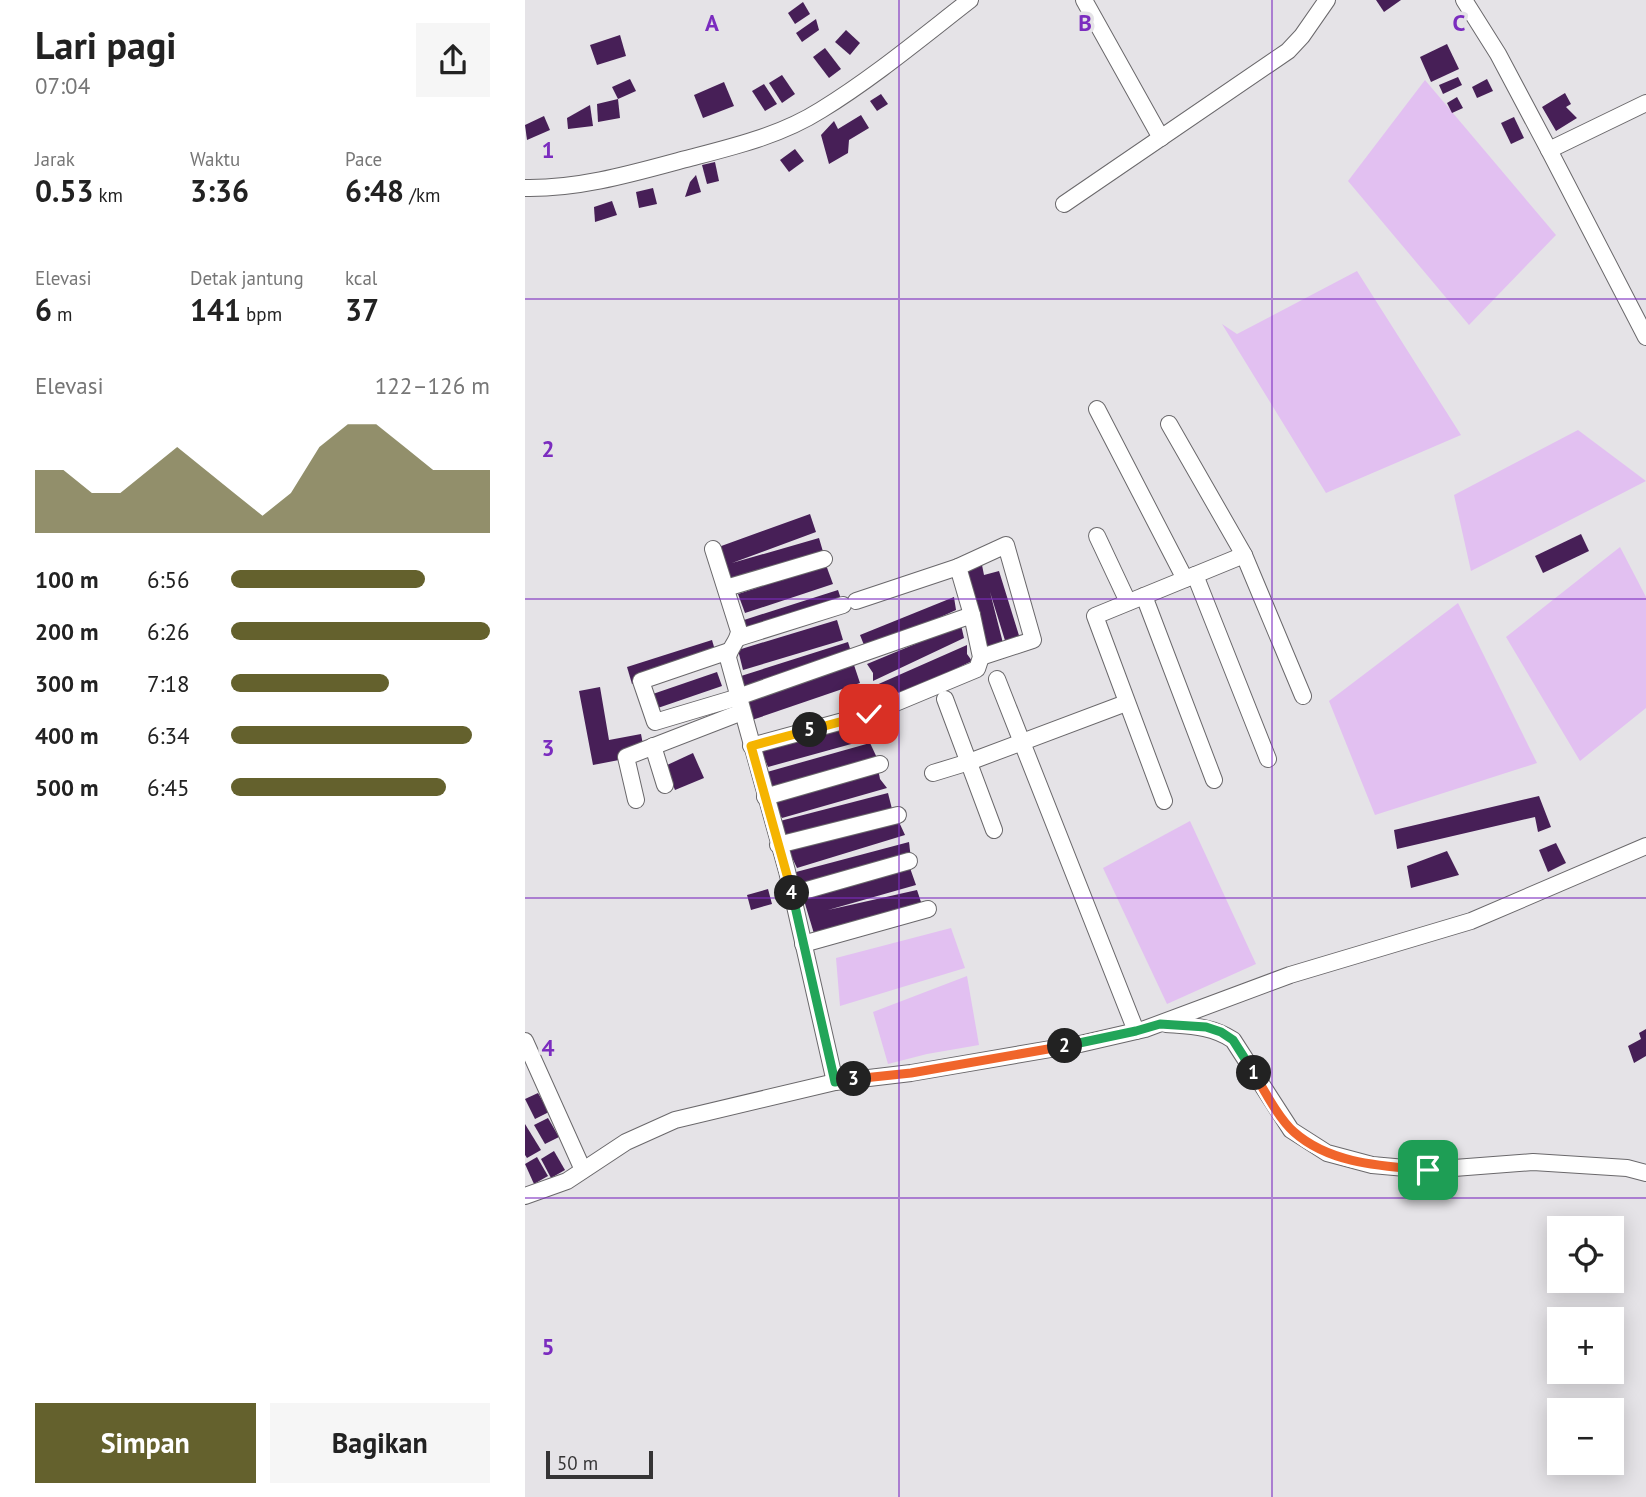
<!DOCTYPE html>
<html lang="id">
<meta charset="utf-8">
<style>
:root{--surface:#fff;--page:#f6f6f6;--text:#222;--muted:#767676;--accent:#64612d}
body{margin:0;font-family:"PT Sans",sans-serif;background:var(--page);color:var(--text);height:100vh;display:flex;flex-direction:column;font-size:26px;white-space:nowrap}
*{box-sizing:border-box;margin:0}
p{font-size:23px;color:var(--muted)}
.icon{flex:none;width:38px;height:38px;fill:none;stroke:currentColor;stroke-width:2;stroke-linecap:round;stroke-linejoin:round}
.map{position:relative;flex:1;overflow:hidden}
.details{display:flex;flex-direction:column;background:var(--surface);width:525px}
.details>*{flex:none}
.controls{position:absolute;left:1022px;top:1216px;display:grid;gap:14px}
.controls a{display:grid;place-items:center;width:77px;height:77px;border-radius:0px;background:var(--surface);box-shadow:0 4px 18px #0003;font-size:35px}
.scale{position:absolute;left:21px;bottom:18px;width:107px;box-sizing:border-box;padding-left:7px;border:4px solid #353435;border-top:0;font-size:19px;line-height:24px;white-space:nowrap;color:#353435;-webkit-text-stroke:5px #e5e3e7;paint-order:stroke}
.pin{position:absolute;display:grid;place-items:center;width:60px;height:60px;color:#fff;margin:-30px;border-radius:14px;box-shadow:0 4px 10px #0006}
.km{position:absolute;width:35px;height:35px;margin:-18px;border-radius:50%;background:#222;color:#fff;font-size:19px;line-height:35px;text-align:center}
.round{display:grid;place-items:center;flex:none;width:74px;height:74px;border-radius:0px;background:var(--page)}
.headline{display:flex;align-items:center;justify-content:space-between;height:119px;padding:0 35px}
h1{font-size:38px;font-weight:700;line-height:52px}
.figures{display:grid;grid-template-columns:repeat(3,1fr);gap:10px;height:119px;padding:7px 35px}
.figures div{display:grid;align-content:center}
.figures b{font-size:30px;font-weight:700}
.figures small{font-size:19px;font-weight:400}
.figures p{font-size:19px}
.chart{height:196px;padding:14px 35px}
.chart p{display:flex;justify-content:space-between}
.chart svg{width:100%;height:126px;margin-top:7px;fill:var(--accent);opacity:.7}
.button{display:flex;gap:14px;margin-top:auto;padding:14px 35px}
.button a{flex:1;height:80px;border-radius:0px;background:var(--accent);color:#fff;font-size:28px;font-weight:700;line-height:80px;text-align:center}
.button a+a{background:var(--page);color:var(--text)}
ul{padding:0 35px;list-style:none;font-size:23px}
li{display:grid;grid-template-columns:112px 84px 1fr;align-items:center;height:52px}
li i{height:18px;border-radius:9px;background:var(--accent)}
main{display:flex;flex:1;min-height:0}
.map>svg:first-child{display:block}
</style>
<main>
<section class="details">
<div class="headline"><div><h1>Lari pagi</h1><p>07:04</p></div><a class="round"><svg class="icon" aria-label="share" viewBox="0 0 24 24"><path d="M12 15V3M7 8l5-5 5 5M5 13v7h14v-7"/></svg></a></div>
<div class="figures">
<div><p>Jarak</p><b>0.53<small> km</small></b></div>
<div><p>Waktu</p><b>3:36</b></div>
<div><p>Pace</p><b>6:48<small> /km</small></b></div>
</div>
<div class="figures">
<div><p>Elevasi</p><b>6<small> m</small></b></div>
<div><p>Detak jantung</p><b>141<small> bpm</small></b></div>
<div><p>kcal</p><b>37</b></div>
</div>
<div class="chart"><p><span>Elevasi</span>122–126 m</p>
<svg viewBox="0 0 160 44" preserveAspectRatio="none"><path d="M0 44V22L10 22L20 30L30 30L40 22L50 14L60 22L70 30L80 38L90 30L100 14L110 6L120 6L130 14L140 22L150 22L160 22V44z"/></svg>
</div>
<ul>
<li><b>100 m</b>6:56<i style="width:75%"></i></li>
<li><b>200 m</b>6:26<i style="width:100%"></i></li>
<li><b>300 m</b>7:18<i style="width:61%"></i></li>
<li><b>400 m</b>6:34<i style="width:93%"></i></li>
<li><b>500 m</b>6:45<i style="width:83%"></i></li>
</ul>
<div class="button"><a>Simpan</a><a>Bagikan</a></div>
</section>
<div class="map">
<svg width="1121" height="1497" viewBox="0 0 1121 1497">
<rect width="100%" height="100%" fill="#e5e3e7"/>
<!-- green -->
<g fill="#e2c0f1">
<path d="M 900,80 L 1031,235 L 944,325 L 823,181 Z"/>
<path d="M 832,271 L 936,435 L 801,493 L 697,324 L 712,334 Z"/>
<path d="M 1053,430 L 1121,481 L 946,571 L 929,495 Z"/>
<path d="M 1095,547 L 1121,597 L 1121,708 L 1055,761 L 981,637 Z"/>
<path d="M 933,603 L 1012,763 L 850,815 L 804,701 Z"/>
<path d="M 665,821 L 731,964 L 642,1004 L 578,868 Z"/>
<path d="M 426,928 L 440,968 L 315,1006 L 311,958 Z"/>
<path d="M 442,976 L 454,1045 L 402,1054 L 363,1064 L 348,1012 Z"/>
</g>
<!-- building -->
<g fill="#471f57">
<path d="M 851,0 L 876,0 L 859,12 Z"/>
<path d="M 278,2 L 285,14 L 270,24 L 263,13 Z"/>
<path d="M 291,19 L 294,30 L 277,42 L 271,33 Z"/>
<path d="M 321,30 L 335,43 L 325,55 L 310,42 Z"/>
<path d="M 95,35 L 101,56 L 72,65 L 65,45 Z"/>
<path d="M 922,44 L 934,69 L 906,82 L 895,57 Z"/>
<path d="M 300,48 L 316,69 L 304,78 L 288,57 Z"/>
<path d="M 257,75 L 270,94 L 257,103 L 244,83 Z"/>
<path d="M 933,77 L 937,85 L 918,94 L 914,85 Z"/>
<path d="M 105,79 L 111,91 L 93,99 L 87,87 Z"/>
<path d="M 962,79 L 968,91 L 952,98 L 947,87 Z"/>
<path d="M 199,82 L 209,106 L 178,118 L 169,95 Z"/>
<path d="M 239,84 L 252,104 L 240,111 L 227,91 Z"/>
<path d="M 1040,93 L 1046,104 L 1041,107 L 1052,118 L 1031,131 L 1017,107 Z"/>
<path d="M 356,94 L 363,104 L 352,111 L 345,101 Z"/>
<path d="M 932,97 L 938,108 L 927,113 L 922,103 Z"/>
<path d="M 93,99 L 95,118 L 73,122 L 72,104 Z"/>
<path d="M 65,105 L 68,126 L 43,129 L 42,118 Z"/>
<path d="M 336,115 L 344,128 L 324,140 L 323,153 L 304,164 L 296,135 L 309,121 L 313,129 Z"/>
<path d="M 19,116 L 25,130 L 2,140 L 0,125 Z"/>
<path d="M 989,117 L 999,138 L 986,144 L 976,123 Z"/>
<path d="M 270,149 L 279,161 L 264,172 L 255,160 Z"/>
<path d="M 190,162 L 194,181 L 182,184 L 177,165 Z"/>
<path d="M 171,175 L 176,192 L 160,197 L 165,182 Z"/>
<path d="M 128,188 L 132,204 L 114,208 L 111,192 Z"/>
<path d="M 87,201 L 92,215 L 70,222 L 69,207 Z"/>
<path d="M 285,514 L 291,532 L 207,563 L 294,538 L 299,555 L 205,583 L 188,549 Z"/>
<path d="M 1056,534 L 1064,551 L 1018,573 L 1010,556 Z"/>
<path d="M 301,565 L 308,584 L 220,613 L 213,594 Z"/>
<path d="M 457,565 L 459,575 L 474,571 L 496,642 L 482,647 L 465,592 L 479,647 L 459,652 L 440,568 Z"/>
<path d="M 313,590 L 318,605 L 224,636 L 219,620 Z"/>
<path d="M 429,597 L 431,610 L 343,650 L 339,645 L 335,635 Z"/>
<path d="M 312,620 L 318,640 L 218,670 L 213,650 Z"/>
<path d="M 436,625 L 439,638 L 348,681 L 348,673 L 342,664 Z"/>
<path d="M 187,640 L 192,657 L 107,684 L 102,667 Z"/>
<path d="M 323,642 L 327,655 L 220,689 L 216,676 Z"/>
<path d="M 442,645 L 442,654 L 447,661 L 357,704 L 349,686 Z"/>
<path d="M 329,665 L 335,683 L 227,720 L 221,702 Z"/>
<path d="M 192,672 L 197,686 L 127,710 L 122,696 Z"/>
<path d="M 75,687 L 84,740 L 116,734 L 120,755 L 68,765 L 54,691 Z"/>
<path d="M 345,722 L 348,738 L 243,767 L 236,750 Z"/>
<path d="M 345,743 L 353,760 L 245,789 L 242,772 Z"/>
<path d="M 168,753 L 179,778 L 150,790 L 140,766 Z"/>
<path d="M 353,769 L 355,779 L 362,788 L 257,818 L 252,811 L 252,796 Z"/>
<path d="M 363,793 L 367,809 L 262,839 L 257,832 L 255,821 Z"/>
<path d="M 1014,796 L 1026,827 L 1013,832 L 1010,817 L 872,849 L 869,830 Z"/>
<path d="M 374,822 L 380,835 L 272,868 L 261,845 Z"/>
<path d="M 384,842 L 386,859 L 278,885 L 272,881 L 271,872 Z"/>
<path d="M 1031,843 L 1041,863 L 1023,872 L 1014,850 Z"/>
<path d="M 922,851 L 934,875 L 886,888 L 882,866 Z"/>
<path d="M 385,868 L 391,885 L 303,910 L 392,890 L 398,908 L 290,937 L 278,897 Z"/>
<path d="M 243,889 L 247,904 L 226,910 L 222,895 Z"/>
<path d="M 1121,1029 L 1121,1056 L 1109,1063 L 1103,1046 L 1116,1039 L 1114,1033 Z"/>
<path d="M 13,1093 L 24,1112 L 10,1119 L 0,1099 Z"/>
<path d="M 23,1118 L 34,1137 L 20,1144 L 9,1125 Z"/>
<path d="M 0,1124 L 16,1150 L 2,1158 L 0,1155 Z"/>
<path d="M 29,1151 L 40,1170 L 26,1178 L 16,1159 Z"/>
<path d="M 12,1157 L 23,1176 L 9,1184 L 0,1164 Z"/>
</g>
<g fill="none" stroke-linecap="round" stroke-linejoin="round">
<!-- minor casing -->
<g stroke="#6a686b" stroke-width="18">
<g id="minor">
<path d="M 559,0 L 636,138"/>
<path d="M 939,0 L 973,54 L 1024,150 L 1121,337"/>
<path d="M 1024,150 L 1121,103"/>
<path d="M 0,188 C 55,189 109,173 161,159 C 207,147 255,136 296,110 C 348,78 396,38 445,0"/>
<path d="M 539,204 L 763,51 L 777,36 L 802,0"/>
<path d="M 572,409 L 660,579"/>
<path d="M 644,424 L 719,555 L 778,696"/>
<path d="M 572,536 L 603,602"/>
<path d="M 188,549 L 214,631 C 213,642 204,648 203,658 L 262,871 L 310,1082"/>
<path d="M 433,567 L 481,545 L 508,640 L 456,657"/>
<path d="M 670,575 L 743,759"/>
<path d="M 201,588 L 299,559"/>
<path d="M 619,596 L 689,780"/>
<path d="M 331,601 L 433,567 L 447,615"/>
<path d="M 213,638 L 318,605"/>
<path d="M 204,651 L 116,681 L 130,722 L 207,699"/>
<path d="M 472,679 L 611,1031"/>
<path d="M 213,697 L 447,615 L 456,657 L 452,669 L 344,714 L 226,746"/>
<path d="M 420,699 L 469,830"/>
<path d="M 128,746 L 140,785"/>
<path d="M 408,773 L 444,762 L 601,703"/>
<path d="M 240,797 L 355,764"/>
<path d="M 111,800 L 101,757 L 217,712"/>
<path d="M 639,801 L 570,616 L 719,555"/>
<path d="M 253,845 L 373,815"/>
<path d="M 268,894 L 384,861"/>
<path d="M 278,944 L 403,909"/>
<path d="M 641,1024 C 666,1026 687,1026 708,1040 L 766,1130 L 802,1153 L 847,1165 L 903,1170 L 1008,1162 L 1102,1168 L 1121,1173"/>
<path d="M 0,1041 L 58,1170"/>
<path d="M 0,1196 L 42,1181 L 101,1142 L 150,1120 L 310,1082 L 386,1073 L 555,1044 L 620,1029 L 765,975 L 946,921 L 1121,846"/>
</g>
</g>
<!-- minor -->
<use href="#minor" stroke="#fff" stroke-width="16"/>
</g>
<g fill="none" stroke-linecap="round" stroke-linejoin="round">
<!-- split-1 casing -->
<g stroke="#fff" stroke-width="14">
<path id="split-1" d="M 729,1073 C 739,1090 754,1119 769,1132 C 805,1164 857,1166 903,1170"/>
</g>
<!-- split-2 casing -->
<g stroke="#fff" stroke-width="14">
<path id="split-2" d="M 540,1046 L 611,1031 L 635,1024 L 681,1027 L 696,1032 L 708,1040 L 729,1073"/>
</g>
<!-- split-3 casing -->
<g stroke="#fff" stroke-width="14">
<path id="split-3" d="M 329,1079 L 386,1073 L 540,1046"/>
</g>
<!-- split-4 casing -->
<g stroke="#fff" stroke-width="14">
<path id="split-4" d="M 267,893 L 310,1082 L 329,1079"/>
</g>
<!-- split-5 casing -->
<g stroke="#fff" stroke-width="14">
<path id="split-5" d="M 267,893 L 226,746 L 285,730"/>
</g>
<!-- split-6 casing -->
<g stroke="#fff" stroke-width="14">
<path id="split-6" d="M 285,730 L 344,714"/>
</g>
<!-- split-1 -->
<use href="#split-1" stroke="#f0652b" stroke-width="9"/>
<!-- split-2 -->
<use href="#split-2" stroke="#22a559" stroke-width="9"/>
<!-- split-3 -->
<use href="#split-3" stroke="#f0652b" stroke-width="9"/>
<!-- split-4 -->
<use href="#split-4" stroke="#22a559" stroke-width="9"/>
<!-- split-5 -->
<use href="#split-5" stroke="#f5b400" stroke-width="9"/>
<!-- split-6 -->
<use href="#split-6" stroke="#f5b400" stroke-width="9"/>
</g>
<!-- grid -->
<path fill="none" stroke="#7b2cbf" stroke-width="2" stroke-opacity="0.55" d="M 374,0 L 374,1497M 747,0 L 747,1497M 0,299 L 1121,299M 0,599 L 1121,599M 0,898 L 1121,898M 0,1198 L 1121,1198"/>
<g font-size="23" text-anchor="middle" font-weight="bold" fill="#7b2cbf" stroke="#e5e3e7" stroke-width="7" stroke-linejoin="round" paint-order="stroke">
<text x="187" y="31">A</text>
<text x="560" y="31">B</text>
<text x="934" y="31">C</text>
<text x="23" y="158">1</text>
<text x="23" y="457">2</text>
<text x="23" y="756">3</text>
<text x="23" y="1056">4</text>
<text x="23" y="1355">5</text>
</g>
</svg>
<div class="controls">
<a><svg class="icon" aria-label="locate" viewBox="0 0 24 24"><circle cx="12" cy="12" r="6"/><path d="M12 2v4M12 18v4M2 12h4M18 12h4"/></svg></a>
<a>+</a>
<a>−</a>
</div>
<div class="scale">50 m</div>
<div class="pin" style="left:903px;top:1170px;background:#1e9e55"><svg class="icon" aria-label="arrive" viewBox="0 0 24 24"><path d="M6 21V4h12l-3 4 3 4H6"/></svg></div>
<div class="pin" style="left:344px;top:714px;background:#d93025"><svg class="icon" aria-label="check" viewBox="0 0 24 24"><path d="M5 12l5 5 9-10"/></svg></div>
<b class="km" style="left:729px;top:1073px">1</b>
<b class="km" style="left:540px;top:1046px">2</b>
<b class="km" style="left:329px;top:1079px">3</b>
<b class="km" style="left:267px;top:893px">4</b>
<b class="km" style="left:285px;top:730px">5</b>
</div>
</main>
